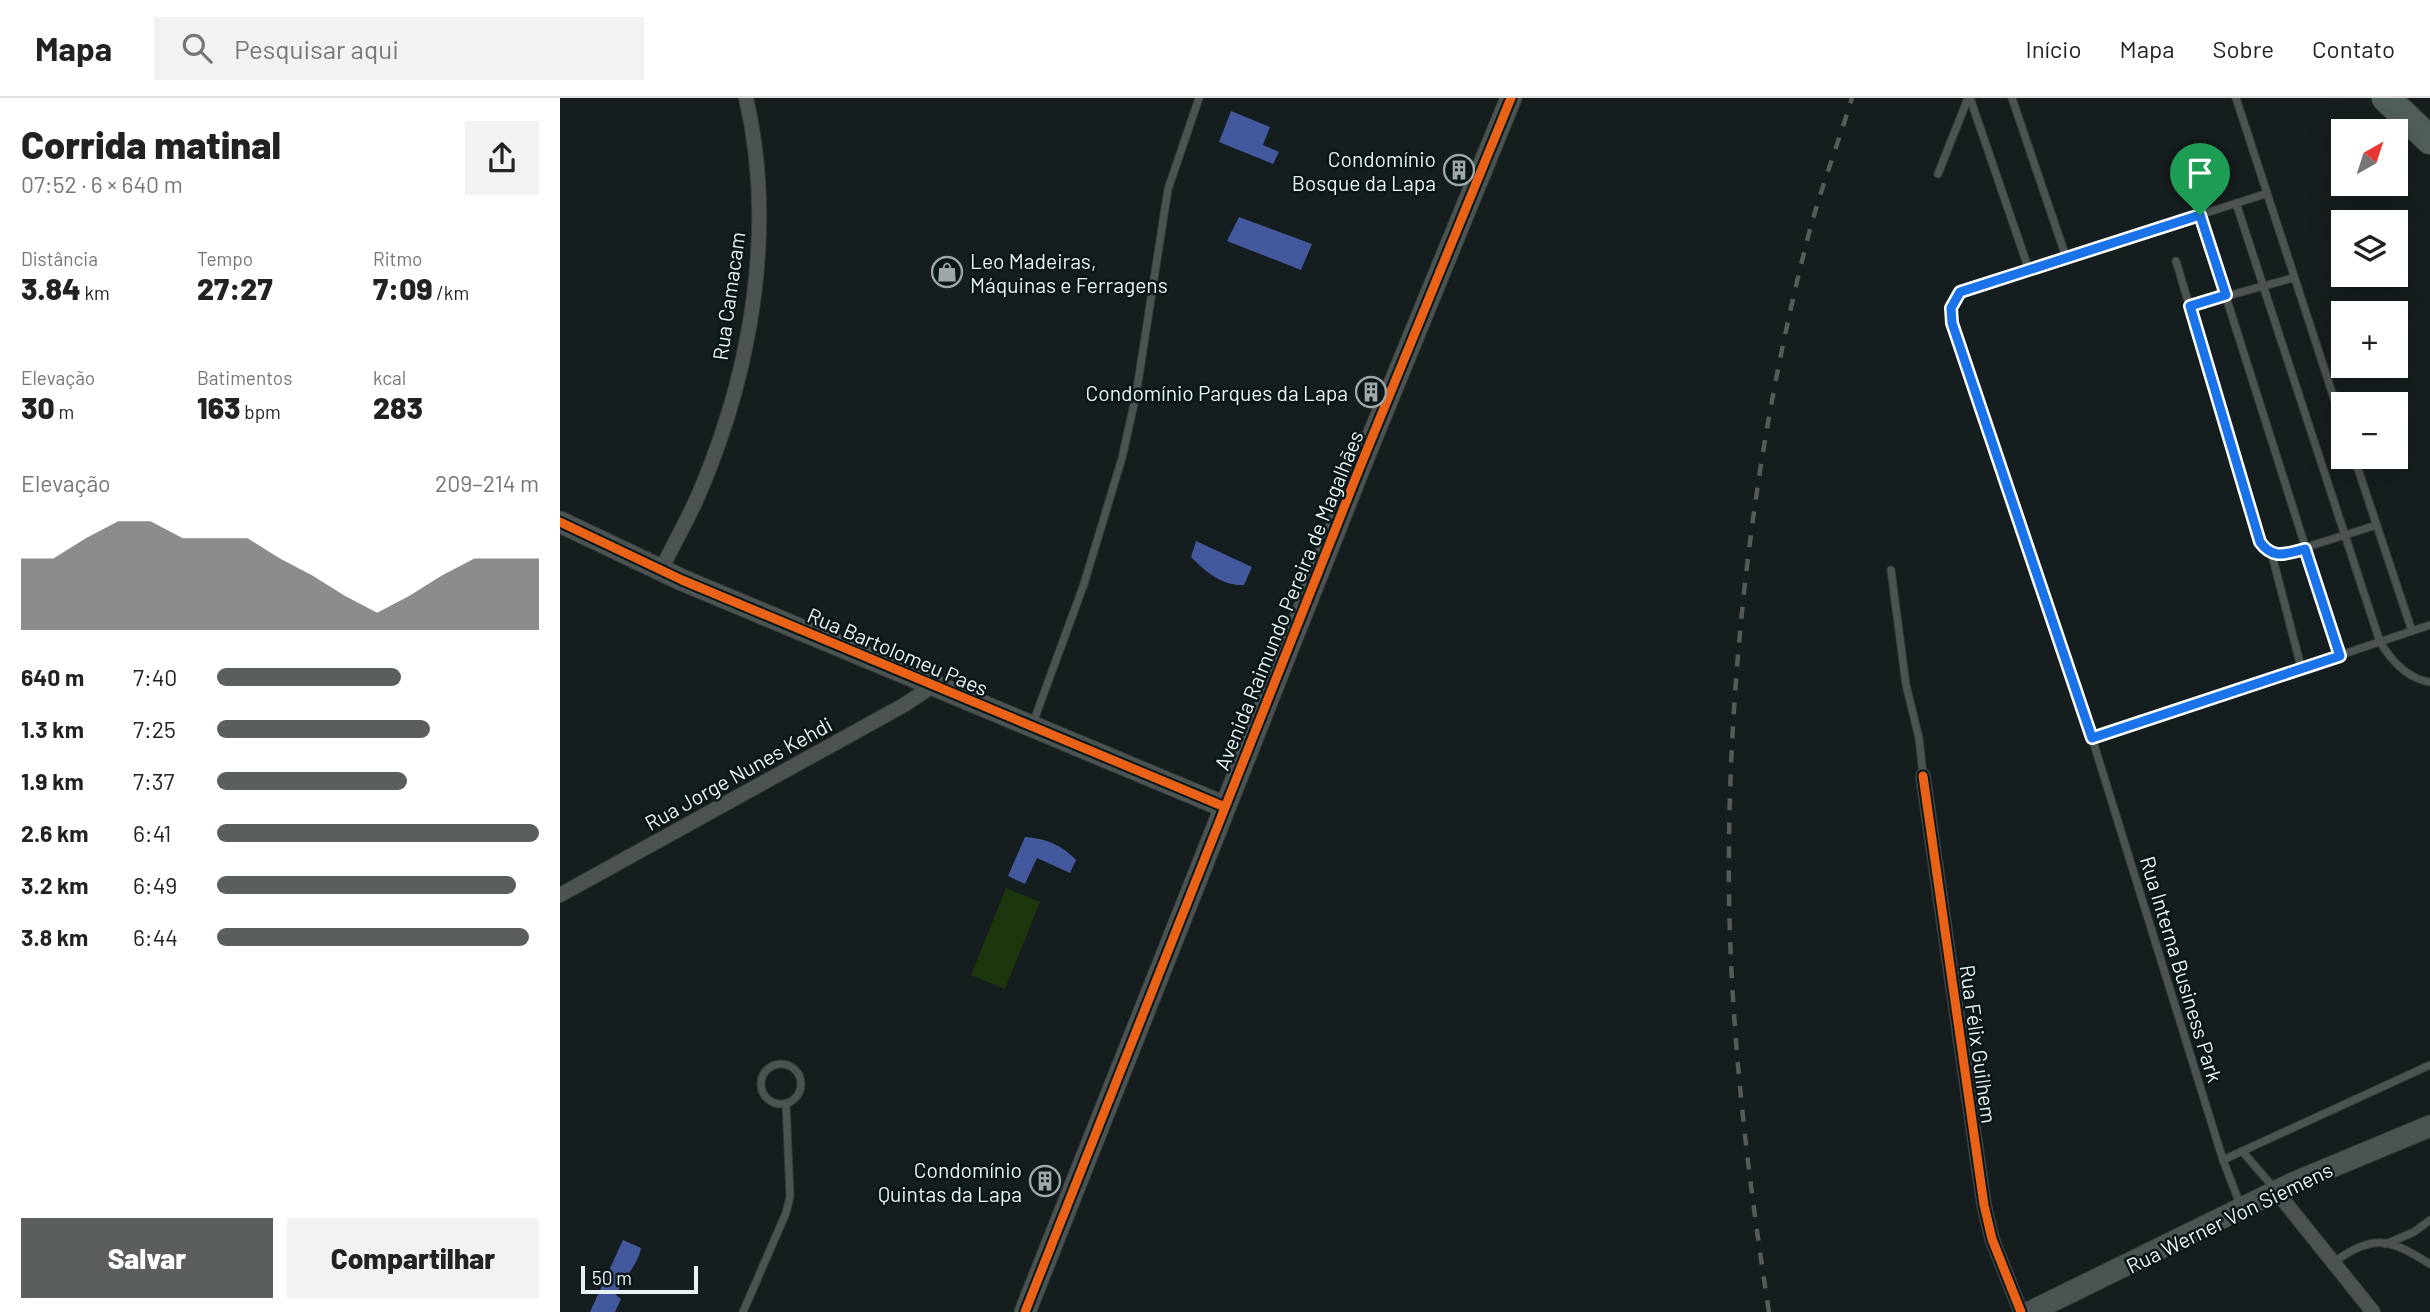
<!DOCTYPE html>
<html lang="pt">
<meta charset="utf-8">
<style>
:root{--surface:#fff;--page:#f2f2f2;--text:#222;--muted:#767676;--line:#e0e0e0;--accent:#5b5e5e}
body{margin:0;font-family:Barlow,sans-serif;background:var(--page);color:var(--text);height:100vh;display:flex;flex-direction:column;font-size:26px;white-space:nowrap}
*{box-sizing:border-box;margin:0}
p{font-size:23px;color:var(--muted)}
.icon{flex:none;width:38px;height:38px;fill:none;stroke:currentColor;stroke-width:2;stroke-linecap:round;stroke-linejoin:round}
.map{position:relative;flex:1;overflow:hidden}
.drawer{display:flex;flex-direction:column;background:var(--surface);width:560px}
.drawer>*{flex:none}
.needle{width:46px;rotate:39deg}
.tools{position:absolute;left:1771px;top:21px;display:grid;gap:14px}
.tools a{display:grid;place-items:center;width:77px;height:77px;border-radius:0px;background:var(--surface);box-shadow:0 7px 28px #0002;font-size:35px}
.scale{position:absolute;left:21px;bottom:18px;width:117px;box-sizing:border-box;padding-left:7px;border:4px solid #eaf2f3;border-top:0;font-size:19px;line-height:24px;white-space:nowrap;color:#eaf2f3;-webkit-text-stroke:5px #0a1718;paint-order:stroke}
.pin{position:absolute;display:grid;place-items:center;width:60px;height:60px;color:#fff;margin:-72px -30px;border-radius:50% 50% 50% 0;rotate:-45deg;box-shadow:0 0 7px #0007}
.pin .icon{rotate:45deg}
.round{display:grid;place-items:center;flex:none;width:74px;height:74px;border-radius:0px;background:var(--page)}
.headline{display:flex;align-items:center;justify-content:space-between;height:119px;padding:0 21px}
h1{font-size:38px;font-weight:800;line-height:52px}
.metrics{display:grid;grid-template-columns:repeat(3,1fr);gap:10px;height:119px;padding:7px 21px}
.metrics div{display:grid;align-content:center}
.metrics b{font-size:30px;font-weight:800}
.metrics small{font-size:19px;font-weight:400}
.metrics p{font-size:19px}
.chart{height:196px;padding:14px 21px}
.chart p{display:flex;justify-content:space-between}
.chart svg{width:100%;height:126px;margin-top:7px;fill:var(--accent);opacity:.7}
.primary-button{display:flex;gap:14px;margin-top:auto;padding:14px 21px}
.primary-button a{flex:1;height:80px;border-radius:0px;background:var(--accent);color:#fff;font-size:28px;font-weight:800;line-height:80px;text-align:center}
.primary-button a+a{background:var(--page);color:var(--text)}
ul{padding:0 21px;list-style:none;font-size:23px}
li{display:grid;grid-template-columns:112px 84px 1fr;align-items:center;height:52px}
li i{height:18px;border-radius:9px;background:var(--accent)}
header{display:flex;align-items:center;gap:42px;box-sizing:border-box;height:98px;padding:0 35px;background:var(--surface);border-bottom:2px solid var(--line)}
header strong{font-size:33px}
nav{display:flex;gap:38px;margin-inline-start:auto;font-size:24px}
.search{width:490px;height:63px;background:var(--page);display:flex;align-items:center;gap:18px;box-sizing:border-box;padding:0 24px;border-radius:0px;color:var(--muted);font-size:26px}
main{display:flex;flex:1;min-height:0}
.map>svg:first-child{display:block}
</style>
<header>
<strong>Mapa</strong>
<div class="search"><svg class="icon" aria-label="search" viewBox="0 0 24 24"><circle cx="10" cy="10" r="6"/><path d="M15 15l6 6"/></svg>Pesquisar aqui</div>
<nav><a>Início</a><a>Mapa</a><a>Sobre</a><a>Contato</a></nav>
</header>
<main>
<section class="drawer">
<div class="headline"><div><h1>Corrida matinal</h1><p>07:52 · 6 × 640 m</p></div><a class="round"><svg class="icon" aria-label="share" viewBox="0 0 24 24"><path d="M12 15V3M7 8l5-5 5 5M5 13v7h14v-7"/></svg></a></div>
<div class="metrics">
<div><p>Distância</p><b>3.84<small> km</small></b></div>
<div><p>Tempo</p><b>27:27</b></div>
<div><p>Ritmo</p><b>7:09<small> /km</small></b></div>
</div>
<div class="metrics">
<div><p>Elevação</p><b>30<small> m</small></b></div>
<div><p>Batimentos</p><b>163<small> bpm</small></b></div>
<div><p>kcal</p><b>283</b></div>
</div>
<div class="chart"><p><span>Elevação</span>209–214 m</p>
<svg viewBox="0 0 160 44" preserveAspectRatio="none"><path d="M0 44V19L10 19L20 12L30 6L40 6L50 12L60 12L70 12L80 19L90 25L100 32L110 38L120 32L130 25L140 19L150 19L160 19V44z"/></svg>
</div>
<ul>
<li><b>640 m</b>7:40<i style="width:57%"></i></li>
<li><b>1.3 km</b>7:25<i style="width:66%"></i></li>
<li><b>1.9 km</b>7:37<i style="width:59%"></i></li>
<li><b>2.6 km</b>6:41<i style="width:100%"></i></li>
<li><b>3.2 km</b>6:49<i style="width:93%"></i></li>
<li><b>3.8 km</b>6:44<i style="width:97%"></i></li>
</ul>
<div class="primary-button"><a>Salvar</a><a>Compartilhar</a></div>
</section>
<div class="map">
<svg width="1870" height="1214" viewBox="0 0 1870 1214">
<rect width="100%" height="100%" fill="#161d1e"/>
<!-- green -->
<path fill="#1c360e" d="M 446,790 L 480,804 L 445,891 L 411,877 Z"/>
<!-- water -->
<g fill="#44589d">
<path d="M 671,13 L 710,29 L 703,47 L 719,54 L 713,66 L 659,44 Z"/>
<path d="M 679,119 L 752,146 L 741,172 L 667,143 Z"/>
<path d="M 636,443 L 692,469 L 684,487 C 662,488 646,474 631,459 Z"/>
<path d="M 465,739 C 485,740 502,747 516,762 L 510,775 L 477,760 L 465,786 L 448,778 Z"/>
<path d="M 63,1142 L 81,1150 C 77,1170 63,1179 56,1197 L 61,1201 L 55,1214 L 30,1214 Z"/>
</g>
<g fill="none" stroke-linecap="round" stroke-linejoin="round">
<!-- lane casing -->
<g stroke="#343a3a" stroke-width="9">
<g id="lane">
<path d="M 1410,0 L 1469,172"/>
<path d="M 1452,0 L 1506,159"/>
<path d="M 1676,0 L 1783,328"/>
<path d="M 1378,76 L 1408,0"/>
<path d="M 1676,105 L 1820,544 C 1831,562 1848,581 1870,584"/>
<path d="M 1640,117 L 1780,558"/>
<path d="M 1616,163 L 1700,444 C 1706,452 1710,457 1721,457 L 1817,427"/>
<path d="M 1630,208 L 1733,180"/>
<path d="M 1794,359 L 1852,533"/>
<path d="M 1712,457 L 1741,569"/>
<path d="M 1331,472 L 1346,587 L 1359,640 L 1363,677"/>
<path d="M 473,625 L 524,486 L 562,360 L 576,297 L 608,91 L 639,0"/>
<path d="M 1532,640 L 1870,527"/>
<circle cx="221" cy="986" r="20"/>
<path d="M 1682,1053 L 1714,1090"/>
<path d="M 1663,1062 L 1870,967"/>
<path d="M 1681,1109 L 1663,1062 L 1532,640 L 1392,225 L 1391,210 L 1400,194 L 1705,96"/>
<path d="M 1826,1146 L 1854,1134 L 1870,1122"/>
<path d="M 1774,1164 C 1814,1136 1828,1140 1870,1166"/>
<path d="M 183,1214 L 226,1115 L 230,1099 L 226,1005"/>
</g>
</g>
<!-- street casing -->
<g stroke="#343a3a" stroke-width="16">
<g id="street">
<path d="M 101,472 C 114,445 130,418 141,391 C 192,270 216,129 186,0"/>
<path d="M 1363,678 L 1424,1107 L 1432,1141 L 1461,1214"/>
<path d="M 0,797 L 344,607 L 374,587"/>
<path d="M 1716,1093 L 1813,1214"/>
</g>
</g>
<!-- secondary casing -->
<g stroke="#343a3a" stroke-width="23">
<g id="secondary">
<path d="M 0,424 L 122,482 L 665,709"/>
<path d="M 465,1214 L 800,369 L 951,0"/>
<path d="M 1470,1214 L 1733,1085 L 1870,1028"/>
</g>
</g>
<!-- highway casing -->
<g stroke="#343a3a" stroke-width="30">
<path id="highway" d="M 1826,0 L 1870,42"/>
</g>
<!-- lane -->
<use href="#lane" stroke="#4d5253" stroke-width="7"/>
<!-- street -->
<use href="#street" stroke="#4d5253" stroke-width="14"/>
<!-- secondary -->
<use href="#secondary" stroke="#4b5353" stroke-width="21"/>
<!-- highway -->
<use href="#highway" stroke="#525e5c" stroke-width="28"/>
<!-- rail -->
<path stroke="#565a5a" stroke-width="4.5" stroke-dasharray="12 12" stroke-linecap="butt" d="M 1209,1214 C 1185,1060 1167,903 1169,747 C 1171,548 1197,340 1246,147 C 1258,98 1277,49 1292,0"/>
<!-- cycleway casing -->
<g stroke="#0a1718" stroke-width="13">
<g id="cycleway">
<path d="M 0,424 L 122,482 L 665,709"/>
<path d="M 1363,678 L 1424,1107 L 1432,1141 L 1461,1214"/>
<path d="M 465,1214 L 800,369 L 951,0"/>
</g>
</g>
<!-- cycleway -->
<use href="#cycleway" stroke="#ea6118" stroke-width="9"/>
</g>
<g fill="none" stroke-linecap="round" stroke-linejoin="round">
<!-- route casing -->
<g stroke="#fff" stroke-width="14">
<path id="route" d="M 1640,117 L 1666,197 L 1630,208 L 1700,444 C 1713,462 1725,456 1745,451 L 1780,558 L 1532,640 L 1392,225 L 1391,210 L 1400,194 Z"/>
</g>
<!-- route -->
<use href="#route" stroke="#1a73e8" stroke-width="9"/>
</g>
<!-- icons -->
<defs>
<g id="building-ring" transform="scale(1.575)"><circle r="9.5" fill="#0a1718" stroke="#a0a7a8" stroke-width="1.5"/><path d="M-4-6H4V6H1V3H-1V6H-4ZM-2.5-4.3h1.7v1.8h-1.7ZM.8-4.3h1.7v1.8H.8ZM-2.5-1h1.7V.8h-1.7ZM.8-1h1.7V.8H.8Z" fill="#a0a7a8"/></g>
<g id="shop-ring" transform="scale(1.575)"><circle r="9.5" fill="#0a1718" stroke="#a0a7a8" stroke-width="1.5"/><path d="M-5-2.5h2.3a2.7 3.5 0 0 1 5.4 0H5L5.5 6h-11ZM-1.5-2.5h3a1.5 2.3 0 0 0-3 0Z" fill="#a0a7a8"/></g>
</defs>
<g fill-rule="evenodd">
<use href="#building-ring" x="899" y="72"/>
<use href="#shop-ring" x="387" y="174"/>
<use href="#building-ring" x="811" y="294"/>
<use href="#building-ring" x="485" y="1083"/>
</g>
<g text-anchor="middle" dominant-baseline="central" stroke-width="5" stroke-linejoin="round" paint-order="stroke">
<!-- poi labels -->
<g font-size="21" fill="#eaf2f3" stroke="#0a1718" text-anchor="end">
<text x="876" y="60">Condomínio<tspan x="876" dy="24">Bosque da Lapa</tspan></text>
<text x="410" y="162" text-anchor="start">Leo Madeiras,<tspan x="410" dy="24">Máquinas e Ferragens</tspan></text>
<text x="788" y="294">Condomínio Parques da Lapa</text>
<text x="462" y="1071">Condomínio<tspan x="462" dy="24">Quintas da Lapa</tspan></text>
</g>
<!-- street labels -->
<g font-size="21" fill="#eaf2f3" stroke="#0a1718">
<text transform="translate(168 198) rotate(-82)">Rua Camacam</text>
<text transform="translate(728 502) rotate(-68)">Avenida Raimundo Pereira de Magalhães</text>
<text transform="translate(338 553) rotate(23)">Rua Bartolomeu Paes</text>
<text transform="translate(178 675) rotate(-29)">Rua Jorge Nunes Kehdi</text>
<text transform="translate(1622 871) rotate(73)">Rua Interna Business Park</text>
<text transform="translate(1419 946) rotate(82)">Rua Félix Guilhem</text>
<text transform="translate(1669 1119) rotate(-26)">Rua Werner Von Siemens</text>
</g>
</g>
</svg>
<div class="tools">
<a><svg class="needle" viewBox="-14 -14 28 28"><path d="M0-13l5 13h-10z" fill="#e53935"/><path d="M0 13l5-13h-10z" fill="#767676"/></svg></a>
<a><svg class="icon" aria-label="layers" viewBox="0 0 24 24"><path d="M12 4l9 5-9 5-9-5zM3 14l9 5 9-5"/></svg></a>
<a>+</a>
<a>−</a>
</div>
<div class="scale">50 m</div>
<div class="pin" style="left:1640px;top:117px;background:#1e9e55"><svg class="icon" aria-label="arrive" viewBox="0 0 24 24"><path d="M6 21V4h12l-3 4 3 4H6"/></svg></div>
</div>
</main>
